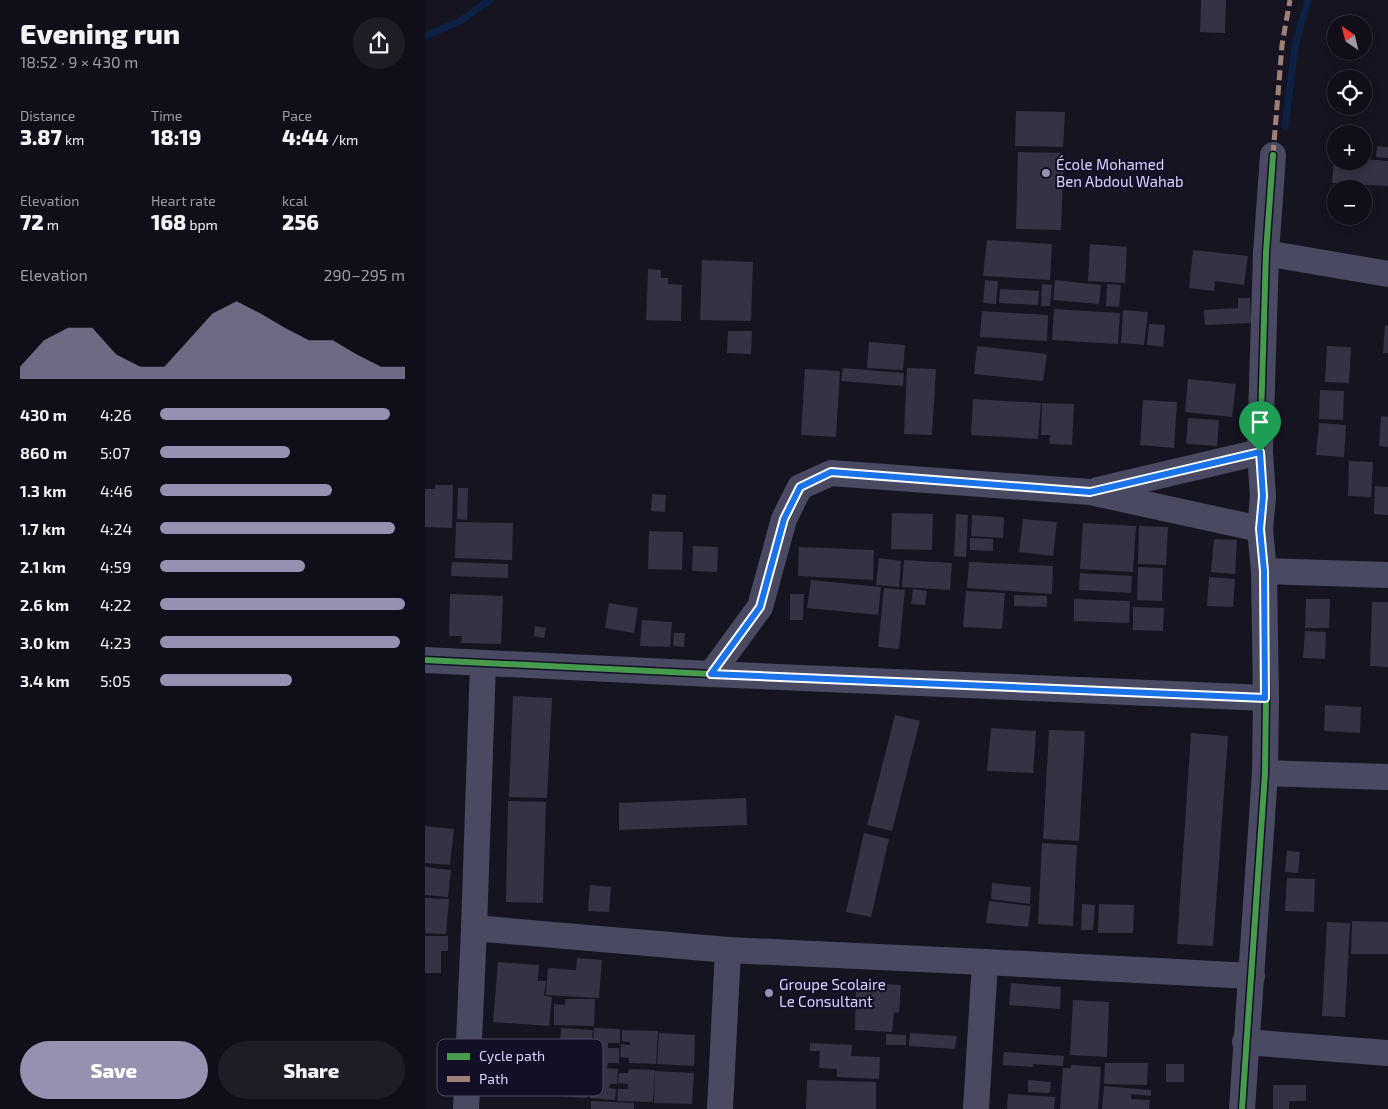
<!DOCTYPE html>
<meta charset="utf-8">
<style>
:root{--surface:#100f19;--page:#1e1d26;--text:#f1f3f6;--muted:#9c9ca2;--line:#302f38;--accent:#9591b1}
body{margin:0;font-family:"Exo 2",sans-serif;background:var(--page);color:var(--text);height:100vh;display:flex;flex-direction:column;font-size:19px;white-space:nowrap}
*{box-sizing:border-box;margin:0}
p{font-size:16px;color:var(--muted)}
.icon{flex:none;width:28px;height:28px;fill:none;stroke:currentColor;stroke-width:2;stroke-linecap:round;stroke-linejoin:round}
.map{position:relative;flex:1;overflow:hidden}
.side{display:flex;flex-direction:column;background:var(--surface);width:425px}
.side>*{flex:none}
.needle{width:32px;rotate:325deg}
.buttons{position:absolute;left:902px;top:15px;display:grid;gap:10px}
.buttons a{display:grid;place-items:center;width:45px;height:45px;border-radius:50%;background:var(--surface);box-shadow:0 2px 8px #0003,0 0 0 1px var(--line);font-size:25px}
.pin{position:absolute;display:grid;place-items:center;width:42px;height:42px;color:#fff;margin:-51px -21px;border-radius:50% 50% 50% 0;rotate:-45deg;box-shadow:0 0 5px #0007}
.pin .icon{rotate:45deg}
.round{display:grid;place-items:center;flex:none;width:52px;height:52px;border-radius:26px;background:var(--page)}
.summary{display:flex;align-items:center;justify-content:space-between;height:85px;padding:0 20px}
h1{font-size:28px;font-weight:800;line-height:38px}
.stats{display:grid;grid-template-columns:repeat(3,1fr);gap:8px;height:85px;padding:5px 20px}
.stats div{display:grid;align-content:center}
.stats b{font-size:21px;font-weight:800}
.stats small{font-size:14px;font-weight:400}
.stats p{font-size:14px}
.chart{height:140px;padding:10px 20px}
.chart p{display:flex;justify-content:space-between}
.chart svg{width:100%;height:90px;margin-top:5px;fill:var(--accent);opacity:.7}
.cta{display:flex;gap:10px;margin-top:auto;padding:10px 20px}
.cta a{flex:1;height:58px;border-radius:30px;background:var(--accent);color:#fff;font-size:20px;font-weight:800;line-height:58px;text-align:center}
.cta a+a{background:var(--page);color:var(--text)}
ul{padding:0 20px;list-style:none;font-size:16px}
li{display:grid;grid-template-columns:80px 60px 1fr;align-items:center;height:38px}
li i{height:12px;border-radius:6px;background:var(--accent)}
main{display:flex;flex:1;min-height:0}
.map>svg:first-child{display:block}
</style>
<main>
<section class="side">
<div class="summary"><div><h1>Evening run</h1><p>18:52 · 9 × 430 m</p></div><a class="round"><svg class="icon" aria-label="share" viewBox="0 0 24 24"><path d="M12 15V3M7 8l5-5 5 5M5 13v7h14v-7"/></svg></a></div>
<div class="stats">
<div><p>Distance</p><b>3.87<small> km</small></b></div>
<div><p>Time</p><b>18:19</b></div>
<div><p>Pace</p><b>4:44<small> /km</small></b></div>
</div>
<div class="stats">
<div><p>Elevation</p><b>72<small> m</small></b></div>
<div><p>Heart rate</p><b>168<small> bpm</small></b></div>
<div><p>kcal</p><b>256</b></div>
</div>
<div class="chart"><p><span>Elevation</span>290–295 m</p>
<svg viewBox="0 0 160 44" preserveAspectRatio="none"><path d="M0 44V38L10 25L20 19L30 19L40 32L50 38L60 38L70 25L80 12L90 6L100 12L110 19L120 25L130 25L140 32L150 38L160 38V44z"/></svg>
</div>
<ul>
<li><b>430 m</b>4:26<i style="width:94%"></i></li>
<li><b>860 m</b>5:07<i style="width:53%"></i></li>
<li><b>1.3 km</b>4:46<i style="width:70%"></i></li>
<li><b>1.7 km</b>4:24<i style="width:96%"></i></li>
<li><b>2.1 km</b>4:59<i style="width:59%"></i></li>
<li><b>2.6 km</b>4:22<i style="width:100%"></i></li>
<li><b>3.0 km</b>4:23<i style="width:98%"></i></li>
<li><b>3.4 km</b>5:05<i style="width:54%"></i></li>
</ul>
<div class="cta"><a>Save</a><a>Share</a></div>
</section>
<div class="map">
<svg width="963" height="1109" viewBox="0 0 963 1109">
<rect width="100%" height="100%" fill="#161421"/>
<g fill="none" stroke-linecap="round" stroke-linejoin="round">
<!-- stream -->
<g stroke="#0d2144" stroke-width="7">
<path d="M 0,36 L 35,21 L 65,0"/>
<path d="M 860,126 L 870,46 L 883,0"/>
</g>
</g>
<!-- building -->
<g fill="#343243">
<path d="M 776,0 L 801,0 L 800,33 L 775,32 Z"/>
<path d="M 591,111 L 640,112 L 638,147 L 590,146 Z"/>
<path d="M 952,146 L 963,147 L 963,158 L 951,157 Z"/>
<path d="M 593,152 L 639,153 L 636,230 L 591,229 Z"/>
<path d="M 909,157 L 911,157 L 911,161 L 939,161 L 939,159 L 963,161 L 963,186 L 907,183 Z"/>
<path d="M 562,240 L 627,244 L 625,280 L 558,276 Z"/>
<path d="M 665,244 L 702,247 L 700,283 L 663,281 Z"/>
<path d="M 768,250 L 823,256 L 819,285 L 790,281 L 789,291 L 764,288 Z"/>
<path d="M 277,260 L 328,262 L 326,321 L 275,320 Z"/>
<path d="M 223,269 L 236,270 L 236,278 L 243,278 L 243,284 L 257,285 L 256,321 L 221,320 Z"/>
<path d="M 560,280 L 573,281 L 571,304 L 558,303 Z"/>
<path d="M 630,280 L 676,285 L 674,304 L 628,300 Z"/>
<path d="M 617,284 L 627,285 L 625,306 L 616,306 Z"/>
<path d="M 682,284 L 696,285 L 694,307 L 681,306 Z"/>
<path d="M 575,289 L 614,291 L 613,305 L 574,303 Z"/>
<path d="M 813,298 L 825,298 L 826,323 L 780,325 L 779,310 L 813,308 Z"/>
<path d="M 629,309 L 695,313 L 693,344 L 627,340 Z"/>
<path d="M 698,310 L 723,312 L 719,345 L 696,343 Z"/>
<path d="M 557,311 L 623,315 L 622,341 L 555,337 Z"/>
<path d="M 724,324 L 740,325 L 738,347 L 722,345 Z"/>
<path d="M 960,325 L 963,326 L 963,353 L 958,353 Z"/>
<path d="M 303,331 L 327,331 L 326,354 L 302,353 Z"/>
<path d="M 444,342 L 480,345 L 478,370 L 442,368 Z"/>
<path d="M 552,346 L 622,354 L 618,381 L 549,374 Z"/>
<path d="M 902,346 L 926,347 L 924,383 L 900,382 Z"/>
<path d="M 418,368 L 479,373 L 478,386 L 416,381 Z"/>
<path d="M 482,368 L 511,369 L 507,435 L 479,434 Z"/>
<path d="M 380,369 L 415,371 L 411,437 L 376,435 Z"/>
<path d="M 763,379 L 811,384 L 807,417 L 760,412 Z"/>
<path d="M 895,390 L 919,391 L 918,420 L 894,419 Z"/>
<path d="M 548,399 L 616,403 L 613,439 L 546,435 Z"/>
<path d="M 718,400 L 752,402 L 749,448 L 715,445 Z"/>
<path d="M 617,403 L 649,404 L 647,445 L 624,444 L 625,435 L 616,435 Z"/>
<path d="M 956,416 L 963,417 L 963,447 L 954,446 Z"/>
<path d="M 763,418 L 794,420 L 792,446 L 761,444 Z"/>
<path d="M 894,423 L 921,425 L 919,457 L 891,455 Z"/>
<path d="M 924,461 L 948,462 L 946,497 L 923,496 Z"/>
<path d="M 10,485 L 28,485 L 27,528 L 0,527 L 0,489 L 10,489 Z"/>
<path d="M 950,486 L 963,487 L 963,515 L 949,514 Z"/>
<path d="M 33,488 L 43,488 L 42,520 L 32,519 Z"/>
<path d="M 227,494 L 241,495 L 240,512 L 226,511 Z"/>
<path d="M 467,513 L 508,514 L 507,550 L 466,549 Z"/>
<path d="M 531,514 L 543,515 L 541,557 L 529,556 Z"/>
<path d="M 547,515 L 579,517 L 578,538 L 546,536 Z"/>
<path d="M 598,519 L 632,522 L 628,556 L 594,552 Z"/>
<path d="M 31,522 L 88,523 L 87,560 L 30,558 Z"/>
<path d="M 658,523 L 711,526 L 708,572 L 655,569 Z"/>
<path d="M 714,526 L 743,527 L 741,565 L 713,564 Z"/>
<path d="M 224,531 L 258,532 L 257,570 L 223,569 Z"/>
<path d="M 545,538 L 568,539 L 568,551 L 545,550 Z"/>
<path d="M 789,539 L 812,540 L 810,574 L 786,572 Z"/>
<path d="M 268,546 L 293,547 L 292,572 L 267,571 Z"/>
<path d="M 374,547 L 449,550 L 448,580 L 373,576 Z"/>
<path d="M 454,558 L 476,561 L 474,587 L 451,585 Z"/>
<path d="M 479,560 L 527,563 L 525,590 L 477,587 Z"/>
<path d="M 27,562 L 83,564 L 83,578 L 26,576 Z"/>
<path d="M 544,562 L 628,566 L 627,594 L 542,588 Z"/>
<path d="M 713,567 L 738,568 L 737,601 L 712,600 Z"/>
<path d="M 655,573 L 707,576 L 706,593 L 654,590 Z"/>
<path d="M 784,577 L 810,579 L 808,607 L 782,606 Z"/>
<path d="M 386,580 L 456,587 L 453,615 L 382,608 Z"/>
<path d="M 459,588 L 480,590 L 474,649 L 453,647 Z"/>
<path d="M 488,589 L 502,591 L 500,605 L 486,604 Z"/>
<path d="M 541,591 L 580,593 L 577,629 L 538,627 Z"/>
<path d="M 25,594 L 78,596 L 76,644 L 36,643 L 37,636 L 24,636 Z"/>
<path d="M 365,594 L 379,594 L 378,620 L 365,620 Z"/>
<path d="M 589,595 L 622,596 L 622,607 L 589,606 Z"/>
<path d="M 649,599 L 705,601 L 704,623 L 649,621 Z"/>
<path d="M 881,599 L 905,599 L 904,628 L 880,628 Z"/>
<path d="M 947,602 L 963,602 L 963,667 L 945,666 Z"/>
<path d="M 184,603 L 213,608 L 209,633 L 180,628 Z"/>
<path d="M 708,607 L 739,608 L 738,631 L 708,630 Z"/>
<path d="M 217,620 L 247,622 L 245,647 L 215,646 Z"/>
<path d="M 110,626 L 121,628 L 119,638 L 109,636 Z"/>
<path d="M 880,631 L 901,632 L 900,659 L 878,658 Z"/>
<path d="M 249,633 L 260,633 L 259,647 L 248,646 Z"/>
<path d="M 88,696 L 127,698 L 122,798 L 84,797 Z"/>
<path d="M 900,705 L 936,707 L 935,733 L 899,731 Z"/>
<path d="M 470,715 L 495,721 L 467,831 L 442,825 Z"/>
<path d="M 566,728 L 611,731 L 608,773 L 562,771 Z"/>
<path d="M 624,730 L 660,731 L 654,841 L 618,839 Z"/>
<path d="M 766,733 L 803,736 L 788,946 L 752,944 Z"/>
<path d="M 321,798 L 322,825 L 194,830 L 194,803 Z"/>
<path d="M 83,801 L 121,802 L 118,903 L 81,902 Z"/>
<path d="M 0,826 L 29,829 L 25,865 L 0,863 Z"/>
<path d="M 439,833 L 464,839 L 446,917 L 421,912 Z"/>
<path d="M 617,843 L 652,845 L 648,926 L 613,924 Z"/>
<path d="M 862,851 L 875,852 L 873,873 L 860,872 Z"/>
<path d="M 0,867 L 26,870 L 23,897 L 0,895 Z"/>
<path d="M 862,878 L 890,879 L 889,912 L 860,911 Z"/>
<path d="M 567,883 L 606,887 L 605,904 L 566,899 Z"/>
<path d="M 165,885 L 186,887 L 184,912 L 163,911 Z"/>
<path d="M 0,898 L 24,899 L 21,934 L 0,933 Z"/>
<path d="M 564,901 L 606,906 L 603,927 L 561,923 Z"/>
<path d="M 657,904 L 670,905 L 668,930 L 656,930 Z"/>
<path d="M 674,904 L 709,905 L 708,933 L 673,933 Z"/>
<path d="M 927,921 L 963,922 L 963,954 L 926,954 Z"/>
<path d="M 902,922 L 925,923 L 920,1017 L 897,1016 Z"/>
<path d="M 0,936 L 23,936 L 23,951 L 16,951 L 16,973 L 0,973 Z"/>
<path d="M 152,958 L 177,960 L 174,998 L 121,995 L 123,968 L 151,970 Z"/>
<path d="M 73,962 L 114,965 L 113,981 L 121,981 L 119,996 L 127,997 L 124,1026 L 68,1022 Z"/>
<path d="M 446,983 L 476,985 L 474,1013 L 469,1012 L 467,1032 L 430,1030 L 431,989 L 446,991 Z"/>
<path d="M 586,983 L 636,987 L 635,1009 L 584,1005 Z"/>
<path d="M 140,999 L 170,999 L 169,1026 L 129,1025 L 129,1004 L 140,1005 Z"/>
<path d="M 648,1000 L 684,1002 L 682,1057 L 645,1055 Z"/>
<path d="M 136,1028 L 168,1030 L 162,1098 L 121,1095 L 125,1057 L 134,1057 Z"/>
<path d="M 169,1028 L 195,1029 L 195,1043 L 183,1043 L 183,1048 L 194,1048 L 194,1063 L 183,1063 L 182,1068 L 193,1069 L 192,1084 L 185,1084 L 184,1088 L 191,1089 L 190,1100 L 165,1098 Z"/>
<path d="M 197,1030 L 233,1031 L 231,1064 L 204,1063 L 204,1058 L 195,1057 L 196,1044 L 205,1045 L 205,1042 L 197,1041 Z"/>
<path d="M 234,1033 L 270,1035 L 269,1066 L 232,1064 Z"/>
<path d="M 485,1033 L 532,1036 L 530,1049 L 484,1046 Z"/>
<path d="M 461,1034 L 481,1035 L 481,1045 L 461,1045 Z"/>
<path d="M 385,1043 L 427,1045 L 426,1056 L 455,1057 L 454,1079 L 412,1077 L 412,1069 L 394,1068 L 395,1051 L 385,1051 Z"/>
<path d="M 579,1052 L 639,1056 L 638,1066 L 608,1064 L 608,1067 L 578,1065 Z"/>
<path d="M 680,1063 L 723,1063 L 722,1085 L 679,1084 Z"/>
<rect x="741" y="1064" width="18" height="18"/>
<path d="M 646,1065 L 676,1067 L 673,1109 L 635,1109 L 638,1068 L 646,1068 Z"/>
<path d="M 204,1069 L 230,1070 L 228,1102 L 192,1101 L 193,1089 L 203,1089 L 203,1084 L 193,1083 L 194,1073 L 203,1073 Z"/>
<path d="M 230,1071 L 269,1073 L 267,1104 L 229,1103 Z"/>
<path d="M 382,1080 L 451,1082 L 451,1109 L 381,1109 Z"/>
<path d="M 603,1080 L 626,1082 L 625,1093 L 603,1092 Z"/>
<path d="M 848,1085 L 881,1085 L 881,1101 L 864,1101 L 864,1109 L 848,1109 Z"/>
<path d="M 679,1086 L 726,1090 L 726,1096 L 706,1094 L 706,1099 L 725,1100 L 724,1109 L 677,1109 Z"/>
<path d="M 583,1094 L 630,1097 L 629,1109 L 582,1109 Z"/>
<path d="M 166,1101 L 209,1103 L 209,1109 L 166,1109 Z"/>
</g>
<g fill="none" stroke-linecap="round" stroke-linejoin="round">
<!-- street -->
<g stroke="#4a4962" stroke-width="26">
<path d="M 841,253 L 963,274"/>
<path d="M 673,490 L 835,452"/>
<path d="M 839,571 L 963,575"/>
<path d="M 0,660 L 286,674 L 841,698"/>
<path d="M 286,674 L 335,607 L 359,519 L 375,487 L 406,473 L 665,492 L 835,529"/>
<path d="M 840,773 L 963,777"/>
<path d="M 49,928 L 303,950 L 560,962 L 827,976"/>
<path d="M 820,1042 L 963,1053"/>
<path d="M 41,1109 L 49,928 L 58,663"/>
<path d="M 295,1109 L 303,950"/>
<path d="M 551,1109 L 560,962"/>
<path d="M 817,1109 L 840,773 L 841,698 L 839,571 L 835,529 L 838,497 L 835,452 L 841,253 L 848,155"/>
</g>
<!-- quiet -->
<path stroke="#9e8076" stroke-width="5" stroke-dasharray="10 5" stroke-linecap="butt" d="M 848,155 L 857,45 L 865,0"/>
<!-- cycleway casing -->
<g stroke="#130f26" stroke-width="9">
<g id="cycleway">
<path d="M 0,660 L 286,674 L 841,698"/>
<path d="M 817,1109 L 840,773 L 841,698 L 839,571 L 835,529 L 838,497 L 835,452 L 841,253 L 848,155"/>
</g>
</g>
<!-- cycleway -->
<use href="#cycleway" stroke="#469c4c" stroke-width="6"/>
</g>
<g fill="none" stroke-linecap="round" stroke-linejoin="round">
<!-- route casing -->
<g stroke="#fff" stroke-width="10">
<path id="route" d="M 835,452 L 838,496 L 835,529 L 839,571 L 840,698 L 286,674 L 335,607 L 359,519 L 375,487 L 406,472 L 665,492 Z"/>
</g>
<!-- route -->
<use href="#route" stroke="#1a73e8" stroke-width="6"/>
</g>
<!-- markers -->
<g fill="#9591b1" stroke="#130f26" stroke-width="2">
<circle cx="621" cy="173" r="5"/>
<circle cx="344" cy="993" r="5"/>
</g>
<g text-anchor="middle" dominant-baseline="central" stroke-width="4.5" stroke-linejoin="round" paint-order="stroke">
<!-- poi labels -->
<g font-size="15" fill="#d9d4ff" stroke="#130f26" text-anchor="start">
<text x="631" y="164">École Mohamed<tspan x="631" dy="17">Ben Abdoul Wahab</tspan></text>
<text x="354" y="984">Groupe Scolaire<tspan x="354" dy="17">Le Consultant</tspan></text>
</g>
</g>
<!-- legend -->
<rect x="12" y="1039" width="166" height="57" rx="8" fill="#130f26" stroke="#4e4a67" stroke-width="1"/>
<rect x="22" y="1053" width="23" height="7" fill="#469c4c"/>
<rect x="22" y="1076" width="23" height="6" fill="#9e8076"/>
<g font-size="14" fill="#d9d4ff">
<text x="54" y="1061">Cycle path</text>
<text x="54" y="1084">Path</text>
</g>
</svg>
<div class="buttons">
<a><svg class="needle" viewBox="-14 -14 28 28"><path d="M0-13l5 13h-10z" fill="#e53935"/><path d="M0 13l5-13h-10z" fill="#9c9ca2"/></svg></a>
<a><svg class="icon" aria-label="locate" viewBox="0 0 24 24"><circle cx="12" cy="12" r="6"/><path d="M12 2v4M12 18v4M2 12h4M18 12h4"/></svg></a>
<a>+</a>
<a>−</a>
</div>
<div class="pin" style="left:835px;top:452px;background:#1e9e55"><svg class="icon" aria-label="arrive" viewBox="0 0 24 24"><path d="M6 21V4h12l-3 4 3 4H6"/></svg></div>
</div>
</main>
